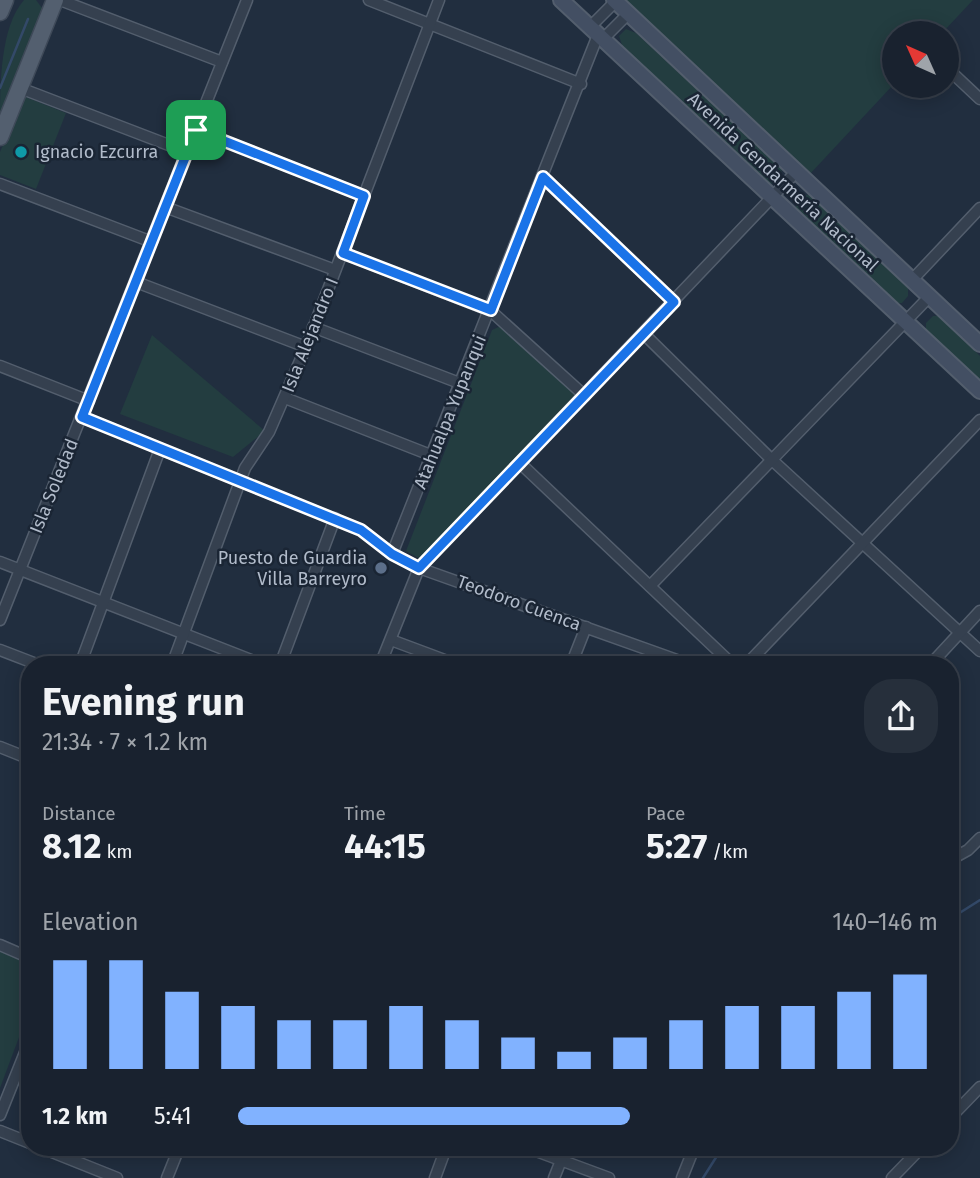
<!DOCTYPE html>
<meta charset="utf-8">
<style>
:root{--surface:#19222f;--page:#262f3b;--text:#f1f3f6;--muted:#9fa4aa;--line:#373f4b;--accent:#81b2ff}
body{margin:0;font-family:"Fira Sans",sans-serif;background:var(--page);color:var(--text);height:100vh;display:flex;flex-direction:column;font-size:26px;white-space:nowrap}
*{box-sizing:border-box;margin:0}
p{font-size:23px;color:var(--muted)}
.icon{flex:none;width:38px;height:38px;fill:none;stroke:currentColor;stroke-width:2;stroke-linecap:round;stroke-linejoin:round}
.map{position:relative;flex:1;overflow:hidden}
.details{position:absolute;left:21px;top:656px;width:938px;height:500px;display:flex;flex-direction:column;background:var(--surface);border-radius:28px;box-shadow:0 4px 18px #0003,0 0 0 2px var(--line)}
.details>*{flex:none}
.needle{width:46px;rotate:315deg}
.buttons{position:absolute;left:882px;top:21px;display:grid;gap:14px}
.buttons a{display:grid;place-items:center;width:77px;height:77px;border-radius:50%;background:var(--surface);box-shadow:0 4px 18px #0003,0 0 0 2px var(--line);font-size:35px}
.pin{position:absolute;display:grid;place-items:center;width:60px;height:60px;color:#fff;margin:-30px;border-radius:14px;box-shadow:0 4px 10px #0006}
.round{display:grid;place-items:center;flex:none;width:74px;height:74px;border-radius:28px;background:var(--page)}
.overview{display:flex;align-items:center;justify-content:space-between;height:119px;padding:0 21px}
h1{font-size:38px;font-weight:700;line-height:52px}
.metrics{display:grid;grid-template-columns:repeat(3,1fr);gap:10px;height:119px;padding:7px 21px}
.metrics div{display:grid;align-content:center}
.metrics b{font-size:35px;font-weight:700}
.metrics small{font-size:19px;font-weight:400}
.metrics p{font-size:19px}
.chart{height:196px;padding:14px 21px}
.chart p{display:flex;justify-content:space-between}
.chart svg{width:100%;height:126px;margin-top:7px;stroke:var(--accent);stroke-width:6}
ul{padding:0 21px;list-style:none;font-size:23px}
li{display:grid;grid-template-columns:112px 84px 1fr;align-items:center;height:52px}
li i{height:18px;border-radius:9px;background:var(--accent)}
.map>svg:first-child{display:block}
</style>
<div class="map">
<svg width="980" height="1178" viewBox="0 0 980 1178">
<rect width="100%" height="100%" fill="#212e3f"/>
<!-- green -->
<g fill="#233d40">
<path d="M 24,0 L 36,0 L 42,8 L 41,19 L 0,122 C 0,85 0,27 24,0 Z"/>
<path d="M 615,0 L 973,0 L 942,33 L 894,33 L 894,84 L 809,175 Z"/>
<path d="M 626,29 L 636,33 L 781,168 L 782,176 L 775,184 L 768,183 L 622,45 L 619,36 Z"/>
<path d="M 23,96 L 66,113 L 36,189 L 0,175 L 0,152 Z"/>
<path d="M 803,195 L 810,195 L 908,287 L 908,296 L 902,303 L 895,303 L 796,209 L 796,202 Z"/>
<path d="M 933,316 L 940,316 L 980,356 L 980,382 L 926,330 L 926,323 Z"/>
<path d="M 503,325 L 577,395 L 422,560 L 406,551 L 492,330 Z"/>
<path d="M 152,335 L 265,431 L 233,457 L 120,414 Z"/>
<path d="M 0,951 L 30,962 L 30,1008 L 0,1088 Z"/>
</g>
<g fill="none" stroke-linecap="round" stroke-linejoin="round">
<!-- stream -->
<g stroke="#334968" stroke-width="2.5">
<path d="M 0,88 L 28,19"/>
<path d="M 950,919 L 980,900"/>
<path d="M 703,1178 L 722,1148"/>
</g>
<!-- street casing -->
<g stroke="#535e6d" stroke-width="13">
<g id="street">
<path d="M 60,0 L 222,62"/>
<path d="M 369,0 L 581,84"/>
<path d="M 590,27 L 615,2"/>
<path d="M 603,39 L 628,14"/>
<path d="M 947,68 L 980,99"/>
<path d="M 20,88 L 187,152"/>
<path d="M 196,130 L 364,196"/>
<path d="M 543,178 L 674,302"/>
<path d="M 0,184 L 152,242"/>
<path d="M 165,207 L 335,270"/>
<path d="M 343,253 L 491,311 L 585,396"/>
<path d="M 912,280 L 980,208"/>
<path d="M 136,282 L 306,347"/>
<path d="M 313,327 L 462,384"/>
<path d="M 644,334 L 771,459 L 980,651"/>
<path d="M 0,366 L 89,401"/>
<path d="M 285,398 L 433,456"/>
<path d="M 82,417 L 361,530 L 392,554 L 419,568 L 691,665"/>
<path d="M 521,464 L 733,665"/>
<path d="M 392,554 L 598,35"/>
<path d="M 0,562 L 264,665"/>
<path d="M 650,586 L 929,297"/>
<path d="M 0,620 L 247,0"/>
<path d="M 391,640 L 458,665"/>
<path d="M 0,650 L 39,665"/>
<path d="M 80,665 L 160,449"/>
<path d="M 172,665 L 245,468 L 269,432 L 306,347 L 439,0"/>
<path d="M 280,665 L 335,518"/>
<path d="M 380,665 L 419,568 L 796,172"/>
<path d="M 571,665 L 586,627"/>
<path d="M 746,665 L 980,420"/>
<path d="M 930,665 L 980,611"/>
<path d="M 0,747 L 30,759"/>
<path d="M 950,860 L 968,850 L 980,838"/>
<path d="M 0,945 L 30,958"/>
<path d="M 0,1115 L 30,1040"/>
<path d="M 950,1118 L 980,1087"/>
<path d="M 0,1131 L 30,1143"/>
<path d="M 42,1148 L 117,1178"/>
<path d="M 528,1148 L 609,1178"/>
<path d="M 167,1178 L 179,1148"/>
<path d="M 435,1178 L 446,1148"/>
<path d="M 554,1178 L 566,1148"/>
<path d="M 682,1178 L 694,1148"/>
<path d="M 892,1178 L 921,1148"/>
</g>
</g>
<!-- secondary casing -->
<g stroke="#535e6d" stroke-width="18">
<g id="secondary">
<path d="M 561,0 L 980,391"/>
<path d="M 614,0 L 980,344"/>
</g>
</g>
<!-- primary casing -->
<g stroke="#3e4958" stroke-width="19">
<g id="primary">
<path d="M 0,12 L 5,0"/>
<path d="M 0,137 L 55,0"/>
</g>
</g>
<!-- street -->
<use href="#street" stroke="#35404f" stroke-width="10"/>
<!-- secondary -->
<use href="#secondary" stroke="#434f63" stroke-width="14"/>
<!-- primary -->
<use href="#primary" stroke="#535f6f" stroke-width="16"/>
</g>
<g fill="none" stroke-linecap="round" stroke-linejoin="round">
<!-- route casing -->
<g stroke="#fff" stroke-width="14">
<path id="route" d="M 196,130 L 364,196 L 343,253 L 491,310 L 543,177 L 674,302 L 419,568 L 392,554 L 361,530 L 82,417 Z"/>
</g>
<!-- route -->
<use href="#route" stroke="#1a73e8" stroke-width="9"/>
</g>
<!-- markers -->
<circle fill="#0f9aa8" stroke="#1a2534" stroke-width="2.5" cx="21" cy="152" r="7"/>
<circle fill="#5c6f8a" stroke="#1a2534" stroke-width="2.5" cx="381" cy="568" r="7"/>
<g text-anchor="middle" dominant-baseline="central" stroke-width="5" stroke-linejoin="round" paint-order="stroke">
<!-- poi labels -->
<g font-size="18" fill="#b1bbca" stroke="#1a2534" text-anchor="start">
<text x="35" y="152">Ignacio Ezcurra</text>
<text x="367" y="558" text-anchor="end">Puesto de Guardia<tspan x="367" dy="21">Villa Barreyro</tspan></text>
</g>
<!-- street labels -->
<g font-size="18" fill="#b1bbca" stroke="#1a2534">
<text transform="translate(783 182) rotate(43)">Avenida Gendarmería Nacional</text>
<text transform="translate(310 335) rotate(-68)">Isla Alejandro I</text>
<text transform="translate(450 412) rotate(-68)">Atahualpa Yupanqui</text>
<text transform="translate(54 486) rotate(-68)">Isla Soledad</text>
<text transform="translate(519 603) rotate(20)">Teodoro Cuenca</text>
</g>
</g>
</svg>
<div class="buttons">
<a><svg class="needle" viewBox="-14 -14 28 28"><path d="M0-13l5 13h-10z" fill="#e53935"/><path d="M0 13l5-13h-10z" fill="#9fa4aa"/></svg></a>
</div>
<div class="pin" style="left:196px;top:130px;background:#1e9e55"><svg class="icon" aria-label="arrive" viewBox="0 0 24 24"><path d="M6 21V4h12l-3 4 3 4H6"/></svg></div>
<section class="details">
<div class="overview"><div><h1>Evening run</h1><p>21:34 · 7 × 1.2 km</p></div><a class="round"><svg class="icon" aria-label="share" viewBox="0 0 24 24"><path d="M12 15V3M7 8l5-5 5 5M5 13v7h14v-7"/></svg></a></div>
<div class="metrics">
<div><p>Distance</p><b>8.12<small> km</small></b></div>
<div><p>Time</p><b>44:15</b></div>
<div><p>Pace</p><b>5:27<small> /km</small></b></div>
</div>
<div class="chart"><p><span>Elevation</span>140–146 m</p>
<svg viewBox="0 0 160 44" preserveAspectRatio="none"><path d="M5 44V6M15 44V6M25 44V17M35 44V22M45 44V27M55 44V27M65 44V22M75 44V27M85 44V33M95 44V38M105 44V33M115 44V27M125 44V22M135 44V22M145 44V17M155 44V11"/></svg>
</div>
<ul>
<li><b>1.2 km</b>5:41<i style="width:56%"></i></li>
</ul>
</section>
</div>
